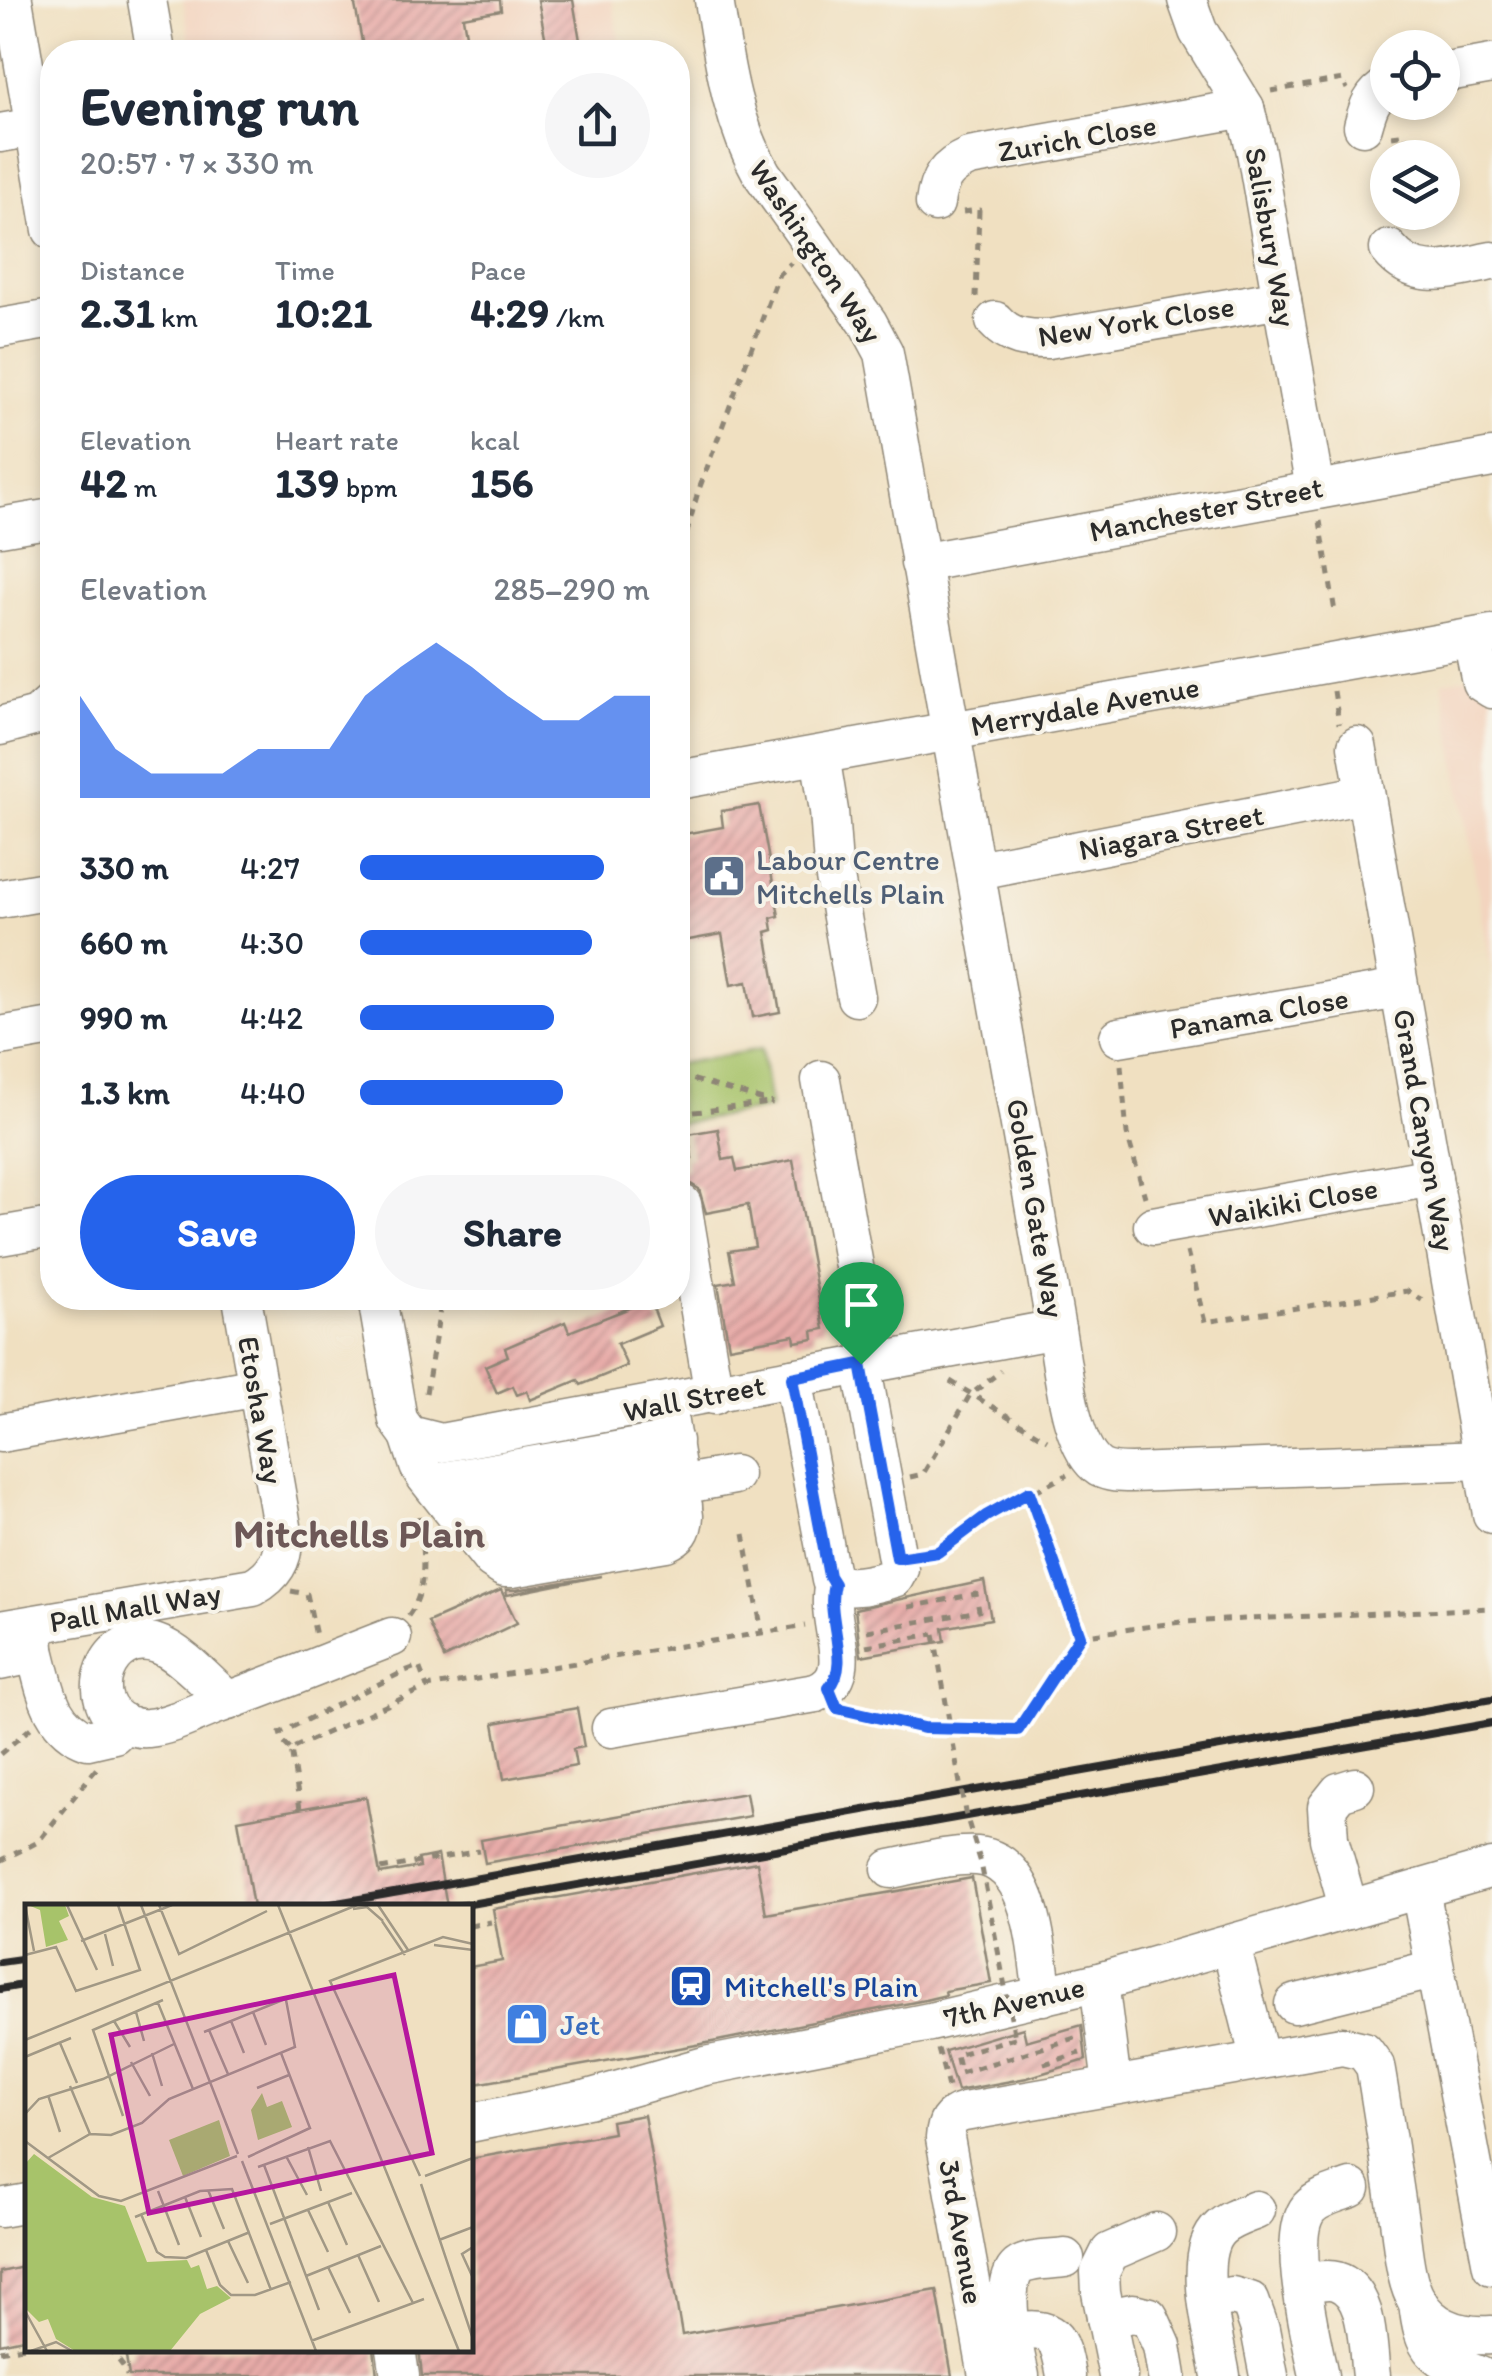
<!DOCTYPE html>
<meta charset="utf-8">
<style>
:root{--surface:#fff;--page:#f6f6f7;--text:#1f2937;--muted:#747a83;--accent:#2563eb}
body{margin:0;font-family:Itim,sans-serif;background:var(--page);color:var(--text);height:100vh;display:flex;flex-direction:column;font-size:38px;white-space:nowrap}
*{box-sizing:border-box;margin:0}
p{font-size:32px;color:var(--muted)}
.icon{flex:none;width:55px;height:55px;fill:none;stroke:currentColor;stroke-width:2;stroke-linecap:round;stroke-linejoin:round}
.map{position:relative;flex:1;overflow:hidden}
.panel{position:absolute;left:40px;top:40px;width:650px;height:1270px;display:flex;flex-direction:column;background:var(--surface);border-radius:40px;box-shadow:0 5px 15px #0003}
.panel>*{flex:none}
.tools{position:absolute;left:1370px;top:30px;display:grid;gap:20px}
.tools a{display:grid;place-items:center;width:90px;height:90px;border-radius:50%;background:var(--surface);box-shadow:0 5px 15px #0003;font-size:50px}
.pin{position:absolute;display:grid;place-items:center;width:85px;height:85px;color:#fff;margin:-102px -42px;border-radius:50% 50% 50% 0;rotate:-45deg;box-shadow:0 0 10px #0007}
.pin .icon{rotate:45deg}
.round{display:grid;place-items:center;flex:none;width:105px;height:105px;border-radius:52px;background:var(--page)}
.overview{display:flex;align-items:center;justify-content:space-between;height:170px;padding:0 40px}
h1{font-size:55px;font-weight:800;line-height:75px}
.figures{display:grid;grid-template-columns:repeat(3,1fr);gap:15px;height:170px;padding:10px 40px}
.figures div{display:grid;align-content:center}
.figures b{font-size:42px;font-weight:800}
.figures small{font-size:28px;font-weight:400}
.figures p{font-size:28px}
.chart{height:280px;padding:20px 40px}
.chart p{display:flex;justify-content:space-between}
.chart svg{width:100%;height:180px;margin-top:10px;fill:var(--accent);opacity:.7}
.action{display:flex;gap:20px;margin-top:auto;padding:20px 40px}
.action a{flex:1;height:115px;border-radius:60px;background:var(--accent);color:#fff;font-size:40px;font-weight:800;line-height:115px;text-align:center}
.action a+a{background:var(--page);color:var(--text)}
ul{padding:0 40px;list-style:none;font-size:32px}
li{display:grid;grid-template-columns:160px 120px 1fr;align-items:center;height:75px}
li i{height:25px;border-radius:12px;background:var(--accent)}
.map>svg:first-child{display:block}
</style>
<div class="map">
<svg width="1492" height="2376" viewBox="0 0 1492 2376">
<defs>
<pattern id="building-hatch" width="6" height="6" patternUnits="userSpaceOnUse" patternTransform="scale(2.5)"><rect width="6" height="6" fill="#e8aca9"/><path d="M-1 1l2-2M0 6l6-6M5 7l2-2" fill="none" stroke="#bc8c8a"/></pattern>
</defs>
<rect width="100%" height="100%" fill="#f7f3e8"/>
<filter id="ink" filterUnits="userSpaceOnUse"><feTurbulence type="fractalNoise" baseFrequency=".01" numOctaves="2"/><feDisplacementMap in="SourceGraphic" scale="20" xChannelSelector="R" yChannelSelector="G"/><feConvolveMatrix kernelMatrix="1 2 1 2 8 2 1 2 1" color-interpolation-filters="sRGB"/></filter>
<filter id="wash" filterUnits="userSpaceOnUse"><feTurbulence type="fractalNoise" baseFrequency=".0048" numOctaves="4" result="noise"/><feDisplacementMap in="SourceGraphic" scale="40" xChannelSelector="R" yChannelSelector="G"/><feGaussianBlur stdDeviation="2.25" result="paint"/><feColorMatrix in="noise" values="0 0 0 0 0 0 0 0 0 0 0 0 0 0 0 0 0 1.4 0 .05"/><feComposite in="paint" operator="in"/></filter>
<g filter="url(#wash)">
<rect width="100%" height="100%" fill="#f0e0c1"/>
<!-- built -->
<g fill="#f3d4bf">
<path d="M 183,0 L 612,0 L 621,52 L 192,52 Z"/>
<path d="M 1492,673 L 1492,973 L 1442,682 Z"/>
</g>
<!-- green -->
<path fill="#a7c36a" stroke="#69774a" stroke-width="2.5" d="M 761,1049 L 770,1108 L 678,1124 L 678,1064 Z"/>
<g id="blocks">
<!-- building -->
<g fill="url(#building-hatch)">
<path d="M 354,0 L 500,0 L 501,10 L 463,17 L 469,52 L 364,52 Z"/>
<path d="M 538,0 L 573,0 L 582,52 L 548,52 Z"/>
<path d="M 759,805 L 779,916 L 771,918 L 773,930 L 766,932 L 780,1012 L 753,1017 L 747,982 L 731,985 L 722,934 L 678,942 L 678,835 L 723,827 L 721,811 Z"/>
<path d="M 718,1129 L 723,1160 L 734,1158 L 737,1171 L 793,1160 L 824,1329 L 813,1331 L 814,1339 L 795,1342 L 794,1335 L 729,1347 L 718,1284 L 735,1281 L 729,1251 L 755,1247 L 748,1205 L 706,1213 L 699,1189 L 689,1183 L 678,1182 L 678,1171 L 688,1169 L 686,1159 L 692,1158 L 688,1134 Z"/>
<path d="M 650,1300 L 660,1326 L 617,1344 L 627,1366 L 581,1385 L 578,1380 L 530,1400 L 527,1391 L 517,1395 L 513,1386 L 497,1393 L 485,1366 L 508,1356 L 505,1348 L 565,1322 L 569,1332 Z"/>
<path d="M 601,1576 L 507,1595 L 506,1590 L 516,1590 Z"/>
<path d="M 984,1581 L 991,1619 L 943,1628 L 945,1641 L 861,1656 L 855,1609 Z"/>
<path d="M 501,1590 L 517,1623 L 444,1658 L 428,1622 Z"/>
<path d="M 577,1708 L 584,1747 L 573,1749 L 576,1766 L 504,1779 L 494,1723 Z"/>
<path d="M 746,1793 L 750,1816 L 485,1863 L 481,1840 Z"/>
<path d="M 366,1797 L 380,1874 L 420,1867 L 418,1859 L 438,1855 L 447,1906 L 253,1906 L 238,1820 Z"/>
<path d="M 757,1862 L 766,1914 L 972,1878 L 991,1983 L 945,1991 L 946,1995 L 925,2000 L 702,2044 L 470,2085 L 470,1967 L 502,1961 L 493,1909 Z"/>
<path d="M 1082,2025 L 1086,2060 L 1027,2078 L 957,2091 L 945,2051 L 1023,2028 L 1026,2041 Z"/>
<path d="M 644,2115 L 682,2335 L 937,2290 L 952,2376 L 422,2376 L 419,2348 L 470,2348 L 470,2159 L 613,2133 L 611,2121 Z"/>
<path d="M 28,2266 L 28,2338 L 0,2344 L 0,2272 Z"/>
<path d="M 133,2348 L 374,2348 L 377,2376 L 129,2376 L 126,2357 L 134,2356 Z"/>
</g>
</g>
</g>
<g filter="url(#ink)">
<use href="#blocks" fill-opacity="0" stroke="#8e8676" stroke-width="2.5"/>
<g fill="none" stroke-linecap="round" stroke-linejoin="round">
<!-- minor casing -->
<g stroke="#8e8676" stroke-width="41">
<g id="minor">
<path d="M 13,0 L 52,230"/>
<path d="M 147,0 L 156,52"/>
<path d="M 714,0 C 724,61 731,120 762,174 L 868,323 L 884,353 L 1056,1329 C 1063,1365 1069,1448 1100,1468 C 1110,1473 1120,1473 1131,1473 L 1482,1460"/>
<path d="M 1187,0 L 1198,31 L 1245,108 L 1256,152 L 1315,489"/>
<path d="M 1442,73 L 1492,64"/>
<path d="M 1363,126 C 1368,108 1371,96 1388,86"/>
<path d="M 0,133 L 52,124"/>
<path d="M 935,203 C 938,179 946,167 969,157 L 1245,108"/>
<path d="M 1389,249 C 1417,284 1454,268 1492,261"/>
<path d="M 995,321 C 1010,338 1026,339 1048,339 L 1282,299"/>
<path d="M 0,328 L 52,319"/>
<path d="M 0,527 L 52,518"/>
<path d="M 920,563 L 1492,458"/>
<path d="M 1472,638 L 1481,682 L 1492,689"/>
<path d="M 0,726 L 37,716 L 52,703"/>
<path d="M 1357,746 L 1492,1514"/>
<path d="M 820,755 L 829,811 L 833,866 L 856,997"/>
<path d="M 678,780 L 1492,634"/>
<path d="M 978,870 L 1365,794"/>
<path d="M 0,899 L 52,890"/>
<path d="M 0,1036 L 52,1027"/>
<path d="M 1119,1037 L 1399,989"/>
<path d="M 821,1080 L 871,1362"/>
<path d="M 682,1204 L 714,1395"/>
<path d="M 1153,1226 L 1433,1177"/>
<path d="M 0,1236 L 52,1227"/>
<path d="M 377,1298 L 398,1420 L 409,1435 L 441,1443 L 1056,1329"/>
<path d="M 793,1378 L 831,1580 C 847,1593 875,1583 894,1578 L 899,1569 L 861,1364"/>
<path d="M 0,1433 L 258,1387"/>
<path d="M 409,1435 L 419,1466 L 426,1477 L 492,1560 L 504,1568 L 512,1568 L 666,1542 C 679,1536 683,1531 684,1516 L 666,1404"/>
<path d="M 433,1483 L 673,1441"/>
<path d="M 680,1485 L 734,1475"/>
<path d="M 453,1509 L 677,1472"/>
<path d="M 478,1543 L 683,1506"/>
<path d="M 0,1630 L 253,1587 C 275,1575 285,1557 283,1532 L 242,1298"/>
<path d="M 35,1650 C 45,1687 49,1727 88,1740 L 114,1734 L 124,1723"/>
<path d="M 0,1661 L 29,1655 L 35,1650 L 34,1627"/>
<path d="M 228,1701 C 210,1685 179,1651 157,1644 C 107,1627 79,1703 126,1724 C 133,1727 140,1729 148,1728 C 170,1726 193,1714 213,1706 C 273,1685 332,1660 392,1637"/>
<path d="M 611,1728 L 816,1693 C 861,1675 823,1624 834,1584"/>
<path d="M 891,1869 C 918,1864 949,1854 977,1856 C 1035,1861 1036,1952 1043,1996"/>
<path d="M 1420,1889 L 1492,2266"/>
<path d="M 1349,1910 L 1329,1839 L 1327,1807 L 1339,1792 L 1355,1787"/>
<path d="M 1231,1946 L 1260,2060"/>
<path d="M 1099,1982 L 1112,2085"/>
<path d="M 1294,2004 L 1435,1969"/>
<path d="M 470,2123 L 588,2099 L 705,2066 L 930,2022 L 1099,1982 L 1492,1868"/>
<path d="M 0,2208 L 28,2203"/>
<path d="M 1304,2284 C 1314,2282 1326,2278 1336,2281 C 1370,2291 1367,2348 1371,2376"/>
<path d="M 1208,2300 L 1232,2296 L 1250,2301 L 1260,2329 L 1269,2376"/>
<path d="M 1418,2302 C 1423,2353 1434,2358 1480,2376"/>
<path d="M 1106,2318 L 1133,2313 L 1149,2317 L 1162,2346 L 1167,2376"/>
<path d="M 1012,2332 C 1054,2326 1059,2335 1066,2376"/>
<path d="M 396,2348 L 400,2376"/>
<path d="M 988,2376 L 945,2138 C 946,2124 949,2116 964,2112 L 1342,2046 L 1364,2051 L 1375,2066 C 1384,2117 1391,2169 1399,2220 C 1403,2246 1404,2280 1418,2303 C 1434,2329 1463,2337 1492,2335"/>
<path d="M 1020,2376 C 1015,2353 998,2284 1018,2267 C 1029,2259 1052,2260 1065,2258"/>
<path d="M 1118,2376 L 1101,2292 L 1100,2272 L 1110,2252 L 1156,2232"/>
<path d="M 1221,2376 C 1215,2339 1190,2255 1220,2228 C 1230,2219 1244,2215 1256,2210"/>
<path d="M 1319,2376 C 1312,2340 1285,2237 1309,2208 C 1319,2197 1338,2193 1351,2188"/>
</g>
</g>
<!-- path -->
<g stroke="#8e8676" stroke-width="5" stroke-dasharray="8 8" stroke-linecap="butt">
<path d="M 1271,91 L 1343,79 L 1347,89"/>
<path d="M 1392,136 L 1406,134 L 1410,158"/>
<path d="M 963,212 L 979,210 L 976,297"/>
<path d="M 1408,230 L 1420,217 L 1419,212"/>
<path d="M 1320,521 L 1335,612"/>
<path d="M 678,564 L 698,492 L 779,274 L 791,263"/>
<path d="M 1334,691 L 1339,724"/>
<path d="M 1121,1065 L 1127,1134 L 1145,1197"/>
<path d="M 678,1075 L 773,1103"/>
<path d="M 678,1114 L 770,1103"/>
<path d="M 1187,1252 L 1205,1322 L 1407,1291 L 1422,1300"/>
<path d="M 950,1381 L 1047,1440"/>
<path d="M 426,1393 L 442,1298"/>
<path d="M 910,1477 L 923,1474 L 970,1395 L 1001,1371"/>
<path d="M 1029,1493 L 1080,1636"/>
<path d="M 744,1534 L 762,1632"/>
<path d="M 925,1554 L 938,1552 L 986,1516 L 1067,1475"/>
<path d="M 291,1591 L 307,1594 L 316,1636"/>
<path d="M 408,1616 C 430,1587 422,1551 419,1516"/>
<path d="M 867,1631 L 979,1611 L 976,1594 L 904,1608"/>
<path d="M 866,1646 L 934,1634"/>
<path d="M 843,1709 L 924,1729 L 1018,1730 L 1080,1636 L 1181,1622 L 1492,1608"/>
<path d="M 290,1749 L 283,1742 L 280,1733 L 405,1671 L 419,1666 L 427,1687"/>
<path d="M 0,1754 L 32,1727"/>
<path d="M 300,1809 L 291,1749 L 427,1687 L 805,1626"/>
<path d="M 0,1861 L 38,1842 L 97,1768"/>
<path d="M 381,1869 L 479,1851"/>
<path d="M 470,1926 L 491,1922"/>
<path d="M 1015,2038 L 956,2055 L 960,2073 L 1075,2038"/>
<path d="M 938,2049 L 948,2087"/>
<path d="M 1044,2064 L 1080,2053"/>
<path d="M 109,2348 L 126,2370 L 127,2376"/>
<path d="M 0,2351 L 28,2346"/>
</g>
<!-- minor -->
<use href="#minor" stroke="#fff" stroke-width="38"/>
<!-- rail -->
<g stroke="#2b2b2b" stroke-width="8">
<path d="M 320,1906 L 1492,1699"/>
<path d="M 459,1906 L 1492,1723"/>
<path d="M 0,1962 L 28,1958"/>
<path d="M 0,1989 L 28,1984"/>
</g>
<!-- path-bridge -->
<path stroke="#8e8676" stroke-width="5" stroke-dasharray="8 8" stroke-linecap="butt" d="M 934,1634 L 965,1812 L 981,1863 L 1015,2038"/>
</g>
</g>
<g fill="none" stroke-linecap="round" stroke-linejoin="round" filter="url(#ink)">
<!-- route casing -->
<g stroke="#fff" stroke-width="20">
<path id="route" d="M 861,1364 L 897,1558 L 938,1552 L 986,1516 L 1029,1492 L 1080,1636 L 1018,1730 L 924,1728 L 837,1708 L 829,1688 C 852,1663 825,1618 834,1584 L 829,1576 L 792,1378 Z"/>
</g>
<!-- route -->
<use href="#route" stroke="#2563eb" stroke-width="12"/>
</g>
<!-- icons -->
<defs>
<g id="civic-square" transform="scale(2.25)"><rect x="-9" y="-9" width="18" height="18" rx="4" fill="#5c6f8a" stroke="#f7f3e8"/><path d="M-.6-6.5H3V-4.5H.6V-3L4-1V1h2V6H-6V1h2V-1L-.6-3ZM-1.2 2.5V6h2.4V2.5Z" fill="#fff"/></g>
<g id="station-square" transform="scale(2.25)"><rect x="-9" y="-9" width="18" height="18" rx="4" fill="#1a4fb4" stroke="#f7f3e8"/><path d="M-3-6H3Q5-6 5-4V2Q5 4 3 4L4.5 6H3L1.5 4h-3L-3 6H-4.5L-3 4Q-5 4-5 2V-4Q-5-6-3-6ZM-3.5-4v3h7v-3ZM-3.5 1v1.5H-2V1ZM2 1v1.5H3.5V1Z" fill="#fff"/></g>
<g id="shop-square" transform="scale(2.25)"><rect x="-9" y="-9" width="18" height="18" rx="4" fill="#3f7fe0" stroke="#f7f3e8"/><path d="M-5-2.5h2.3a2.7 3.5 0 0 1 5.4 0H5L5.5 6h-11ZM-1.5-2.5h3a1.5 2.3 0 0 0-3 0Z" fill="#fff"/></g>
</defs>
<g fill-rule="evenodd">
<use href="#civic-square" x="724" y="876"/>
<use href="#station-square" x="691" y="1986"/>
<use href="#shop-square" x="527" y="2024"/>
</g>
<g text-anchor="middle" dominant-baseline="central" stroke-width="8" stroke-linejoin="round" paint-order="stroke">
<!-- street labels -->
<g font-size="30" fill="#2b2b2b" stroke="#f7f3e8">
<text transform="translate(1077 138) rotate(-10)">Zurich Close</text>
<text transform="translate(1271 237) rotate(80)">Salisbury Way</text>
<text transform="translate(816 251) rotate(56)">Washington Way</text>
<text transform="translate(1136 321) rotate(-9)">New York Close</text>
<text transform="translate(1206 509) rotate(-11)">Manchester Street</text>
<text transform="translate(1085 706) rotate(-10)">Merrydale Avenue</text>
<text transform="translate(1171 832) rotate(-11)">Niagara Street</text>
<text transform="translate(1259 1013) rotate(-10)">Panama Close</text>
<text transform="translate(1425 1130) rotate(80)">Grand Canyon Way</text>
<text transform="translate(1293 1202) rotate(-10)">Waikiki Close</text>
<text transform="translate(1036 1208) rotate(80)">Golden Gate Way</text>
<text transform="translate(694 1398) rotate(-11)">Wall Street</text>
<text transform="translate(261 1410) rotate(80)">Etosha Way</text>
<text transform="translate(135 1607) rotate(-10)">Pall Mall Way</text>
<text transform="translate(1014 2002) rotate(-13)">7th Avenue</text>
<text transform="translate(962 2232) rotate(80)">3rd Avenue</text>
</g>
<!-- service labels -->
<g font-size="30" fill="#4e5e75" stroke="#f7f3e8" text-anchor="start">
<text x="756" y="859">Labour Centre<tspan x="756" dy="34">Mitchells Plain</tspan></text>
</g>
<!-- transit labels -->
<g font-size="30" fill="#164399" stroke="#f7f3e8" text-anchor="start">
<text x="724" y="1986">Mitchell's Plain</text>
</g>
<!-- shop labels -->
<g font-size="30" fill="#366cbe" stroke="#f7f3e8" text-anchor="start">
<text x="560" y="2024">Jet</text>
</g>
<!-- district labels -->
<g font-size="40" font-weight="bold" fill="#6d5857" stroke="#f7f3e8">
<text x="359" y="1533">Mitchells Plain</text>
</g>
</g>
<!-- overview -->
<g transform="translate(25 1904)">
<rect width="448" height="448" fill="#f0e0c1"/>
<path d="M 3,1 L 40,1 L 44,12 L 34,17 L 43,36 L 21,43 L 15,6 ZM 237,189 L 242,203 L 257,197 L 267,223 L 233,236 L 226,206 ZM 194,216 L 205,252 L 158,272 L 144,236 ZM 9,250 L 67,293 L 100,302 L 122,358 L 162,356 L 166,364 L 174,361 L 182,385 L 192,382 L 206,394 L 175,410 L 145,447 L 50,447 L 31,435 L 23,415 L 14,418 L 0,404 L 0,260 Z" fill="#a7c36a"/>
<path fill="none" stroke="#a19885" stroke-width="2.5" d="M 0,1 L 9,47M 42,1 L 72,66M 116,1 L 213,250M 134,1 L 154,50 L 242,7M 253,1 L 434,447M 353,1 L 383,46M 328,5 L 342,3 L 358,17M 357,17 L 380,51M 80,30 L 88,62M 56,37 L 147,1M 409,41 L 448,46M 0,51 L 31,43 L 51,87 L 115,66 L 93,1M 133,99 L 168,185M 111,108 L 119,137M 228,108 L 241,141M 89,117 L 105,143M 206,117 L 219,149M 184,126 L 203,170M 179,128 L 270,91M 0,136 L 332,1M 35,139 L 52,179M 127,149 L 137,182M 0,153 L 46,134M 106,158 L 125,192M 45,182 L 65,230M 232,184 L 264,171M 23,191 L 35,228M 0,210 L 14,195 L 78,175 L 149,140M 98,212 L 68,126 L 138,96M 0,237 L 74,292 L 96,297 L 212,252M 283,243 L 296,287M 261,252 L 282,291M 223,253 L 285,224 L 256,149M 23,254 L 65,230 L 86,231 L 117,219 L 144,195 L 270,143 L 261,96M 217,257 L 291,447M 239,261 L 294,406M 233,263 L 305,237 L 388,399M 395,272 L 305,77 L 418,33 L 448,40M 400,272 L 448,254M 396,280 L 448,435M 183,286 L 199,325M 133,287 L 154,341M 160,293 L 176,333M 303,298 L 322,341M 283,306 L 303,348M 116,310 L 132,348 L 140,353 L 161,354 L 225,328M 110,313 L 175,287 L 207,285 L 246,386M 245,320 L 327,289M 414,336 L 448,323M 203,337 L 223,379M 448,343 L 437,350 L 448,374M 181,346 L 195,381 L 206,391 L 230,391 L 266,378M 333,351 L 354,398M 303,363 L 325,409M 281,372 L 356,342M 0,407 L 22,447M 286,437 L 399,395M 6,447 L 31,438 L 47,447"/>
<path fill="#b5179e" fill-opacity="0.15" stroke="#b5179e" stroke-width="5" d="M 369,71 L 407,249 L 124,309 L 86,131 Z"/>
<rect width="448" height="448" fill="none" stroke="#2b2b2b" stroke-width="5"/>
</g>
</svg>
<div class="tools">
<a><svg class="icon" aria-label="locate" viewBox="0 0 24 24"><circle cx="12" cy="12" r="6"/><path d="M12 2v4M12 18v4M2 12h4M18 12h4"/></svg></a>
<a><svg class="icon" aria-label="layers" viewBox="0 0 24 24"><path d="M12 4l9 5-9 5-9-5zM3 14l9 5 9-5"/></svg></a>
</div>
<div class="pin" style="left:861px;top:1364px;background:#1e9e55"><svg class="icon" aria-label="arrive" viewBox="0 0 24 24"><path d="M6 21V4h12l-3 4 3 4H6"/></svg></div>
<section class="panel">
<div class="overview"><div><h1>Evening run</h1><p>20:57 · 7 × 330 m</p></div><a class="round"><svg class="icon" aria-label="share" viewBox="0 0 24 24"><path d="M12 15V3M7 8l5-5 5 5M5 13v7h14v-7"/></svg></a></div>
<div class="figures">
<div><p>Distance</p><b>2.31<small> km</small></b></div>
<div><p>Time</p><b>10:21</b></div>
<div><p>Pace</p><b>4:29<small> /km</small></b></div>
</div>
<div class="figures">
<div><p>Elevation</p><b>42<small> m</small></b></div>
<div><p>Heart rate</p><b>139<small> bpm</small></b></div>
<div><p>kcal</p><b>156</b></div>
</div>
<div class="chart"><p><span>Elevation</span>285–290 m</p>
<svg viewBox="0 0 160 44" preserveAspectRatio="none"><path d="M0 44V19L10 32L20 38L30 38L40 38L50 32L60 32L70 32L80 19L90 12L100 6L110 12L120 19L130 25L140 25L150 19L160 19V44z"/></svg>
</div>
<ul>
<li><b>330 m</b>4:27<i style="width:84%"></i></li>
<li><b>660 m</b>4:30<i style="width:80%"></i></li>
<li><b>990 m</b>4:42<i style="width:67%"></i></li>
<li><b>1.3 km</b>4:40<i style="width:70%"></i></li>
</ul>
<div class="action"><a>Save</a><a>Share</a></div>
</section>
</div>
